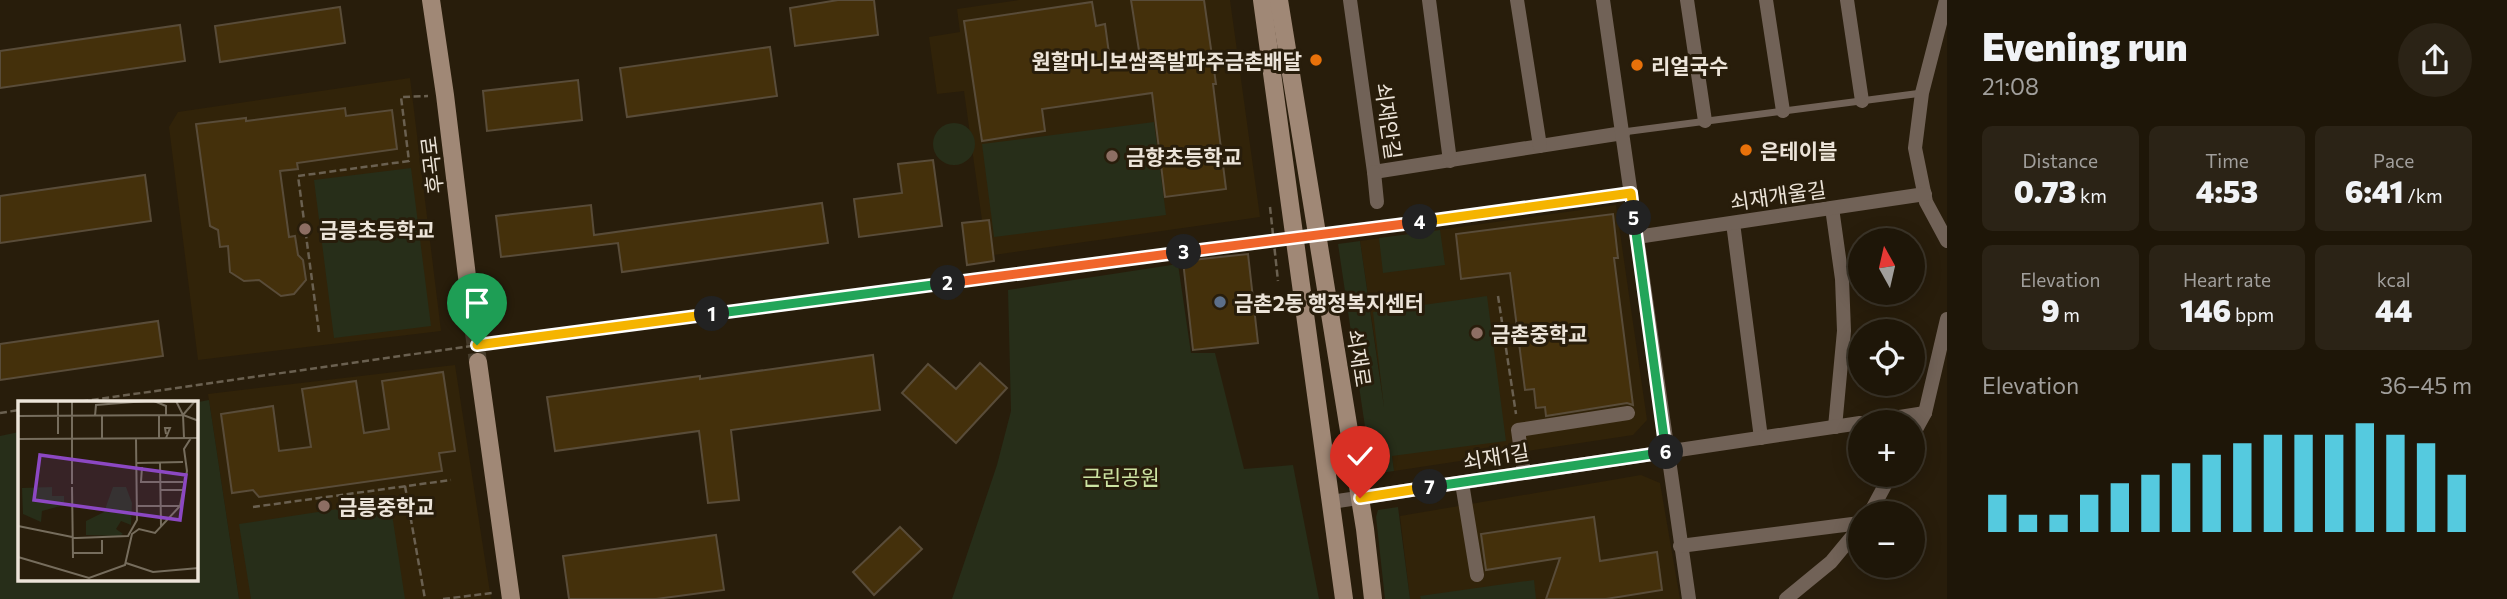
<!DOCTYPE html>
<meta charset="utf-8">
<style>
:root{--surface:#1e1608;--page:#2b2316;--text:#f1f3f6;--muted:#a19f9c;--line:#3c3529;--accent:#55cadf}
body{margin:0;font-family:Commissioner,"Noto Sans KR",sans-serif;background:var(--page);color:var(--text);height:100vh;display:flex;flex-direction:column;font-size:26px;white-space:nowrap}
*{box-sizing:border-box;margin:0}
p{font-size:23px;color:var(--muted)}
.icon{flex:none;width:38px;height:38px;fill:none;stroke:currentColor;stroke-width:2;stroke-linecap:round;stroke-linejoin:round}
.map{position:relative;flex:1;overflow:hidden}
.sheet{display:flex;flex-direction:column;background:var(--surface);width:560px}
.sheet>*{flex:none}
.needle{width:46px;rotate:352deg}
.controls{position:absolute;left:1848px;top:228px;display:grid;gap:14px}
.controls a{display:grid;place-items:center;width:77px;height:77px;border-radius:50%;background:var(--surface);box-shadow:0 4px 18px #0003,0 0 0 2px var(--line);font-size:35px}
.pin{position:absolute;display:grid;place-items:center;width:60px;height:60px;color:#fff;margin:-72px -30px;border-radius:50% 50% 50% 0;rotate:-45deg;box-shadow:0 0 7px #0007}
.pin .icon{rotate:45deg}
.km{position:absolute;width:35px;height:35px;margin:-18px;border-radius:50%;background:#222;color:#fff;font-size:19px;line-height:35px;text-align:center}
.round{display:grid;place-items:center;flex:none;width:74px;height:74px;border-radius:37px;background:var(--page)}
.overview{display:flex;align-items:center;justify-content:space-between;height:119px;padding:0 35px}
h1{font-size:38px;font-weight:800;line-height:52px}
.metrics{display:grid;grid-template-columns:repeat(3,1fr);gap:10px;height:119px;padding:7px 35px}
.metrics div{display:grid;align-content:center;border-radius:10px;background:var(--page);text-align:center}
.metrics b{font-size:30px;font-weight:800}
.metrics small{font-size:19px;font-weight:400}
.metrics p{font-size:19px}
.chart{height:196px;padding:14px 35px}
.chart p{display:flex;justify-content:space-between}
.chart svg{width:100%;height:126px;margin-top:7px;stroke:var(--accent);stroke-width:6}
main{display:flex;flex:1;min-height:0}
.map>svg:first-child{display:block}
</style>
<main>
<div class="map">
<svg width="1947" height="599" viewBox="0 0 1947 599">
<rect width="100%" height="100%" fill="#281d0b"/>
<!-- built -->
<g fill="#312309">
<path d="M 1019,0 L 1230,0 L 1260,217 L 987,256 L 964,91 L 937,94 L 929,37 L 960,32 L 957,9 Z"/>
<path d="M 410,78 L 441,331 L 198,360 L 169,127 L 178,112 Z"/>
<path d="M 1616,205 L 1647,420 L 1633,435 L 1394,471 L 1360,241 Z"/>
<path d="M 455,365 L 491,599 L 239,599 L 208,394 Z"/>
<path d="M 1641,475 L 1660,483 L 1680,599 L 1410,599 L 1400,516 Z"/>
</g>
<!-- green -->
<g fill="#272e19">
<path d="M 1154,122 L 1166,215 L 994,237 L 982,144 Z"/>
<circle cx="954" cy="144" r="21"/>
<path d="M 411,168 L 431,326 L 334,338 L 314,180 Z"/>
<path d="M 1440,230 L 1445,265 L 1383,273 L 1379,238 Z"/>
<path d="M 1360,241 L 1384,407 L 1373,312 L 1487,296 L 1506,441 L 1392,456 L 1394,471 L 1372,474 L 1338,244 Z"/>
<path d="M 1178,264 L 1191,353 L 1215,353 L 1244,469 L 1293,465 L 1319,599 L 952,599 L 997,465 L 1011,411 L 1008,290 Z"/>
<path d="M 209,400 L 239,599 L 0,599 L 0,436 L 19,432 L 19,580 L 196,580 L 196,403 L 193,403 Z"/>
<path d="M 390,501 L 405,599 L 251,599 L 239,524 Z"/>
<path d="M 1398,507 L 1410,599 L 1385,599 L 1376,517 L 1378,510 Z"/>
<path d="M 1534,580 L 1536,599 L 1421,599 L 1420,596 Z"/>
</g>
<!-- building -->
<g fill="#44300b" stroke="#594c39" stroke-width="2">
<path d="M 838,0 L 874,0 L 878,35 L 795,46 L 790,8 Z"/>
<path d="M 1131,0 L 1204,0 L 1216,84 L 1213,84 L 1226,189 L 1165,197 L 1152,93 L 1042,109 L 1045,131 L 982,141 L 964,21 L 1092,2 L 1096,26 L 1105,24 L 1110,61 L 1140,57 Z"/>
<path d="M 340,7 L 345,43 L 220,62 L 215,26 Z"/>
<path d="M 180,25 L 185,61 L 0,88 L 0,51 Z"/>
<path d="M 770,47 L 777,96 L 627,117 L 620,68 Z"/>
<path d="M 578,80 L 582,120 L 487,131 L 483,91 Z"/>
<path d="M 345,108 L 346,116 L 392,110 L 397,149 L 297,163 L 298,169 L 280,171 L 289,237 L 295,236 L 298,255 L 303,260 L 306,280 L 294,294 L 281,296 L 259,280 L 244,281 L 230,272 L 228,246 L 220,247 L 218,230 L 210,226 L 196,124 L 246,118 L 246,121 Z"/>
<path d="M 933,160 L 942,226 L 859,237 L 854,199 L 902,193 L 898,164 Z"/>
<path d="M 145,175 L 151,221 L 0,243 L 0,196 Z"/>
<path d="M 822,203 L 828,243 L 622,272 L 618,243 L 501,257 L 496,216 L 591,205 L 594,235 Z"/>
<path d="M 1613,214 L 1618,258 L 1614,258 L 1633,405 L 1627,403 L 1546,416 L 1545,407 L 1536,408 L 1534,389 L 1525,390 L 1510,273 L 1461,279 L 1456,234 Z"/>
<path d="M 989,220 L 994,261 L 967,265 L 962,223 Z"/>
<path d="M 1248,254 L 1258,343 L 1193,350 L 1183,261 Z"/>
<path d="M 158,321 L 163,356 L 0,380 L 0,344 Z"/>
<path d="M 873,355 L 880,410 L 731,430 L 739,500 L 708,503 L 699,431 L 555,451 L 547,397 L 700,376 L 700,379 Z"/>
<path d="M 980,363 L 1007,388 L 956,443 L 902,393 L 928,364 L 956,389 Z"/>
<path d="M 443,372 L 455,451 L 439,453 L 442,471 L 259,497 L 253,490 L 232,493 L 221,414 L 273,406 L 279,451 L 311,447 L 302,389 L 356,381 L 364,433 L 389,429 L 382,381 Z"/>
<path d="M 1594,517 L 1600,561 L 1657,552 L 1662,590 L 1606,599 L 1546,599 L 1560,558 L 1486,570 L 1481,534 Z"/>
<path d="M 900,527 L 922,549 L 874,595 L 853,572 Z"/>
<path d="M 716,535 L 724,590 L 656,599 L 569,599 L 563,556 Z"/>
</g>
<g fill="none" stroke-linecap="round" stroke-linejoin="round">
<!-- secondary-tunnel -->
<path stroke="#453b2a" stroke-width="18" stroke-dasharray="18 9" stroke-linecap="butt" d="M 473,326 L 478,362"/>
<!-- path -->
<g stroke="#6a6050" stroke-width="2.5" stroke-dasharray="7 3.5" stroke-linecap="butt">
<path d="M 1270,207 L 1278,281"/>
<path d="M 1332,232 L 1617,195"/>
<path d="M 1498,296 L 1516,414"/>
<path d="M 319,332 L 298,176 L 409,161 L 401,97 L 428,96"/>
<path d="M 481,344 L 1273,241"/>
<path d="M 71,403 L 471,346"/>
<path d="M 0,413 L 19,410"/>
<path d="M 405,486 L 425,599"/>
<path d="M 253,507 L 451,480"/>
<path d="M 443,599 L 492,593"/>
</g>
<!-- lane -->
<path stroke="#716257" stroke-width="7" d="M 1623,132 L 1922,93"/>
<!-- street -->
<g stroke="#716257" stroke-width="14">
<path d="M 1350,0 L 1374,172 L 1623,133"/>
<path d="M 1429,0 L 1450,161"/>
<path d="M 1517,0 L 1540,146"/>
<path d="M 1603,0 L 1689,599"/>
<path d="M 1687,0 L 1705,121"/>
<path d="M 1766,0 L 1783,111"/>
<path d="M 1847,0 L 1862,101"/>
<path d="M 1946,0 L 1922,93 L 1915,148 L 1926,202 L 1947,241"/>
<path d="M 1374,172 L 1377,202"/>
<path d="M 1832,208 L 1842,279 L 1844,331 L 1835,427"/>
<path d="M 1733,223 L 1761,438"/>
<path d="M 1637,237 L 1925,194"/>
<path d="M 1868,422 L 1925,413"/>
<path d="M 1913,435 L 1925,413 L 1947,319"/>
<path d="M 1524,473 L 1518,430 L 1628,413"/>
<path d="M 1462,483 L 1477,575"/>
<path d="M 1331,502 L 1860,423"/>
<path d="M 1870,513 L 1891,474"/>
<path d="M 1680,546 L 1860,523"/>
<path d="M 1786,599 L 1831,562 L 1860,527"/>
</g>
<!-- secondary -->
<g stroke="#a08876" stroke-width="18">
<path d="M 431,0 L 445,95 L 473,326"/>
<path d="M 1262,0 L 1344,599"/>
<path d="M 1279,0 L 1365,529 L 1373,599"/>
<path d="M 478,362 L 511,599"/>
</g>
<!-- path-bridge -->
<path stroke="#6a6050" stroke-width="2.5" stroke-dasharray="7 3.5" stroke-linecap="butt" d="M 1273,241 L 1329,232"/>
</g>
<g fill="none" stroke-linecap="round" stroke-linejoin="round">
<!-- split-1 casing -->
<g stroke="#fff" stroke-width="14">
<path id="split-1" d="M 477,345 L 712,314"/>
</g>
<!-- split-2 casing -->
<g stroke="#fff" stroke-width="14">
<path id="split-2" d="M 712,314 L 948,283"/>
</g>
<!-- split-3 casing -->
<g stroke="#fff" stroke-width="14">
<path id="split-3" d="M 948,283 L 1184,252"/>
</g>
<!-- split-4 casing -->
<g stroke="#fff" stroke-width="14">
<path id="split-4" d="M 1184,252 L 1420,222"/>
</g>
<!-- split-5 casing -->
<g stroke="#fff" stroke-width="14">
<path id="split-5" d="M 1420,222 L 1631,193 L 1634,218"/>
</g>
<!-- split-6 casing -->
<g stroke="#fff" stroke-width="14">
<path id="split-6" d="M 1634,218 L 1666,452"/>
</g>
<!-- split-7 casing -->
<g stroke="#fff" stroke-width="14">
<path id="split-7" d="M 1430,487 L 1666,452"/>
</g>
<!-- split-8 casing -->
<g stroke="#fff" stroke-width="14">
<path id="split-8" d="M 1360,498 L 1430,487"/>
</g>
<!-- split-1 -->
<use href="#split-1" stroke="#f5b400" stroke-width="9"/>
<!-- split-2 -->
<use href="#split-2" stroke="#22a559" stroke-width="9"/>
<!-- split-3 -->
<use href="#split-3" stroke="#f0652b" stroke-width="9"/>
<!-- split-4 -->
<use href="#split-4" stroke="#f0652b" stroke-width="9"/>
<!-- split-5 -->
<use href="#split-5" stroke="#f5b400" stroke-width="9"/>
<!-- split-6 -->
<use href="#split-6" stroke="#22a559" stroke-width="9"/>
<!-- split-7 -->
<use href="#split-7" stroke="#22a559" stroke-width="9"/>
<!-- split-8 -->
<use href="#split-8" stroke="#f5b400" stroke-width="9"/>
</g>
<!-- markers -->
<g fill="#e8710a" stroke="#281d0b" stroke-width="2.5">
<circle cx="1316" cy="60" r="7"/>
<circle cx="1637" cy="65" r="7"/>
<circle cx="1746" cy="150" r="7"/>
</g>
<g fill="#8d6e63" stroke="#281d0b" stroke-width="2.5">
<circle cx="1112" cy="156" r="7"/>
<circle cx="305" cy="229" r="7"/>
<circle cx="1477" cy="333" r="7"/>
<circle cx="324" cy="506" r="7"/>
</g>
<circle fill="#5c6f8a" stroke="#281d0b" stroke-width="2.5" cx="1220" cy="302" r="7"/>
<g text-anchor="middle" dominant-baseline="central" stroke-width="6" stroke-linejoin="round" paint-order="stroke">
<!-- poi labels -->
<g font-size="21" font-weight="bold" fill="#ece4d9" stroke="#281d0b" text-anchor="start">
<text x="1302" y="60" text-anchor="end">원할머니보쌈족발파주금촌배달</text>
<text x="1651" y="65">리얼국수</text>
<text x="1760" y="150">은테이블</text>
<text x="1126" y="156">금향초등학교</text>
<text x="319" y="229">금릉초등학교</text>
<text x="1234" y="302">금촌2동 행정복지센터</text>
<text x="1491" y="333">금촌중학교</text>
<text x="338" y="506">금릉중학교</text>
</g>
<!-- street labels -->
<g font-size="21" fill="#ece4d9" stroke="#281d0b">
<text transform="translate(1389 121) rotate(82)">쇠재안길</text>
<text transform="translate(431 165) rotate(-97)">후곡로</text>
<text transform="translate(1778 195) rotate(-8)">쇠재개울길</text>
<text transform="translate(1360 358) rotate(81)">쇠재로</text>
<text transform="translate(1496 456) rotate(-9)">쇠재1길</text>
</g>
<!-- park labels -->
<g font-size="21" fill="#cde3a2" stroke="#281d0b">
<text x="1121" y="476">근린공원</text>
</g>
</g>
<!-- overview -->
<g transform="translate(18 401)">
<rect width="180" height="180" fill="#281d0b"/>
<path d="M 34,86 L 34,95 L 46,95 L 46,104 L 24,110 L 23,121 L 5,113 L 4,87 ZM 95,86 L 108,86 L 114,102 L 113,124 L 103,120 L 98,128 L 105,133 L 101,135 L 68,134 L 68,120 L 86,111 Z" fill="#272e19"/>
<path fill="none" stroke="#766d5d" stroke-width="2" d="M 40,0 L 40,33M 54,0 L 54,83M 136,0 L 148,5 L 148,14M 158,0 L 165,14 L 181,20M 165,14 L 166,37M 0,15 L 165,14 L 177,0M 77,15 L 78,4 L 128,0M 84,15 L 84,37M 148,33 L 147,27 L 152,27 L 148,37M 141,37 L 141,14M 0,38 L 181,37M 119,62 L 165,61M 142,62 L 143,125M 124,66 L 123,81 L 165,81M 54,86 L 55,157M 143,89 L 165,89M 119,105 L 162,105M 0,125 L 59,137 L 110,135 L 119,119 L 118,38M 55,152 L 84,152 L 84,139M 0,156 L 71,177 L 107,164 L 114,133 L 121,128 L 137,132 L 162,105 L 169,70 L 166,48 L 173,37M 108,162 L 135,171 L 181,167"/>
<path fill="#8c48c3" fill-opacity="0.15" stroke="#8c48c3" stroke-width="3.5" d="M 22,54 L 168,74 L 162,119 L 16,99 Z"/>
<rect width="180" height="180" fill="none" stroke="#ece4d9" stroke-width="3.5"/>
</g>
</svg>
<div class="controls">
<a><svg class="needle" viewBox="-14 -14 28 28"><path d="M0-13l5 13h-10z" fill="#e53935"/><path d="M0 13l5-13h-10z" fill="#a19f9c"/></svg></a>
<a><svg class="icon" aria-label="locate" viewBox="0 0 24 24"><circle cx="12" cy="12" r="6"/><path d="M12 2v4M12 18v4M2 12h4M18 12h4"/></svg></a>
<a>+</a>
<a>−</a>
</div>
<div class="pin" style="left:477px;top:345px;background:#1e9e55"><svg class="icon" aria-label="arrive" viewBox="0 0 24 24"><path d="M6 21V4h12l-3 4 3 4H6"/></svg></div>
<div class="pin" style="left:1360px;top:498px;background:#d93025"><svg class="icon" aria-label="check" viewBox="0 0 24 24"><path d="M5 12l5 5 9-10"/></svg></div>
<b class="km" style="left:712px;top:314px">1</b>
<b class="km" style="left:948px;top:283px">2</b>
<b class="km" style="left:1184px;top:252px">3</b>
<b class="km" style="left:1420px;top:222px">4</b>
<b class="km" style="left:1634px;top:218px">5</b>
<b class="km" style="left:1666px;top:452px">6</b>
<b class="km" style="left:1430px;top:487px">7</b>
</div>
<section class="sheet">
<div class="overview"><div><h1>Evening run</h1><p>21:08</p></div><a class="round"><svg class="icon" aria-label="share" viewBox="0 0 24 24"><path d="M12 15V3M7 8l5-5 5 5M5 13v7h14v-7"/></svg></a></div>
<div class="metrics">
<div><p>Distance</p><b>0.73<small> km</small></b></div>
<div><p>Time</p><b>4:53</b></div>
<div><p>Pace</p><b>6:41<small> /km</small></b></div>
</div>
<div class="metrics">
<div><p>Elevation</p><b>9<small> m</small></b></div>
<div><p>Heart rate</p><b>146<small> bpm</small></b></div>
<div><p>kcal</p><b>44</b></div>
</div>
<div class="chart"><p><span>Elevation</span>36–45 m</p>
<svg viewBox="0 0 160 44" preserveAspectRatio="none"><path d="M5 44V31M15 44V38M25 44V38M35 44V31M45 44V27M55 44V24M65 44V20M75 44V17M85 44V13M95 44V10M105 44V10M115 44V10M125 44V6M135 44V10M145 44V13M155 44V24"/></svg>
</div>
</section>
</main>
